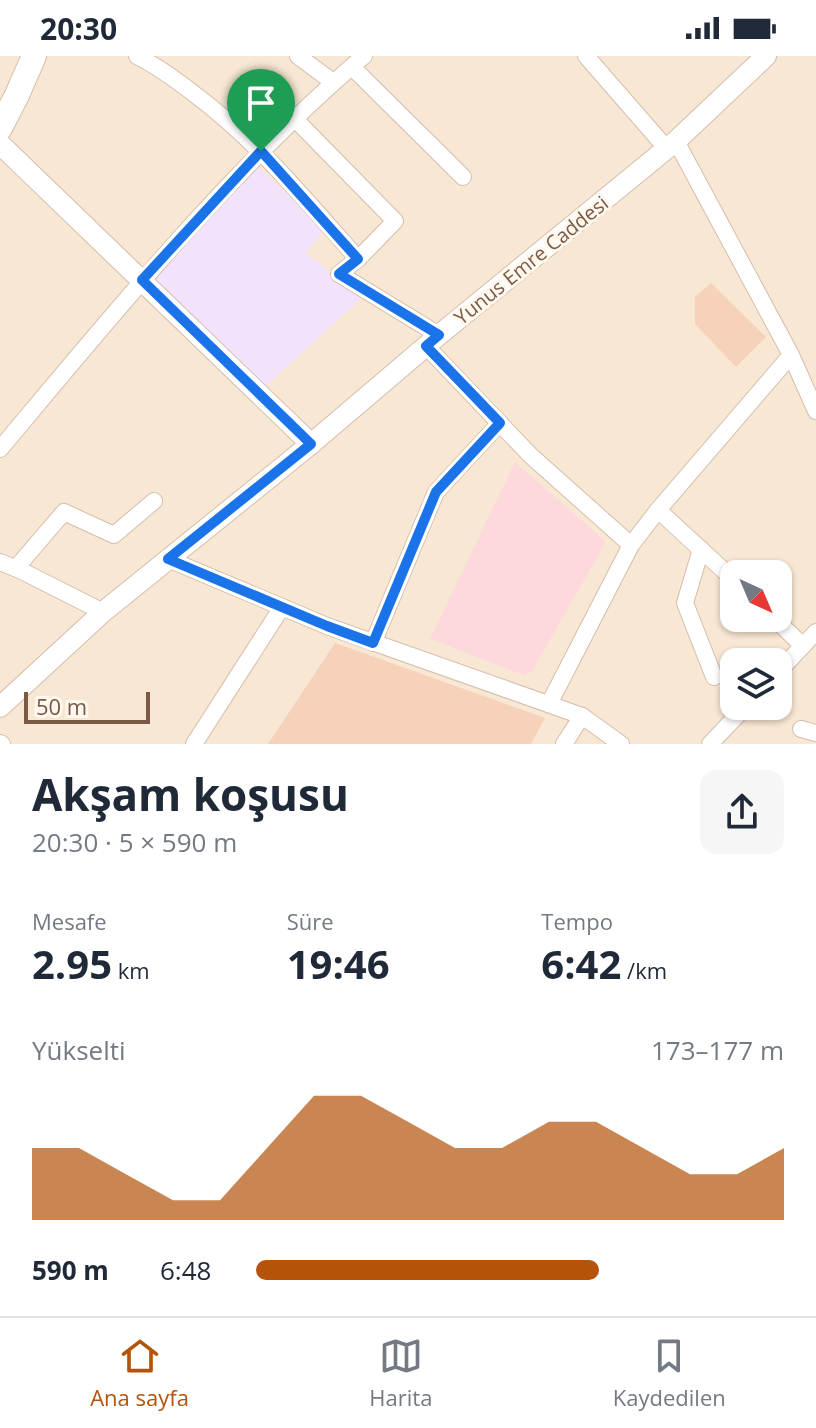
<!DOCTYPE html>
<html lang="tr">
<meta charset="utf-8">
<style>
:root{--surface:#fff;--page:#f6f6f7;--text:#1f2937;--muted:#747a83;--line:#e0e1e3;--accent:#b45309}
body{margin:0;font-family:"Open Sans",sans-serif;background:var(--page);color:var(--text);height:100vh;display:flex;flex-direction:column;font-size:30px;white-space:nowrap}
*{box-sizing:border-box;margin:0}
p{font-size:26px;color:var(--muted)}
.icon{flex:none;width:44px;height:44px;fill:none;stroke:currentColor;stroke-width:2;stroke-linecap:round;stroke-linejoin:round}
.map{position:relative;height:688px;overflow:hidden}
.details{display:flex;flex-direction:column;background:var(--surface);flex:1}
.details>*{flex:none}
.needle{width:52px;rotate:136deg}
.fabs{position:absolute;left:720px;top:504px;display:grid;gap:16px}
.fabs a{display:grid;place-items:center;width:72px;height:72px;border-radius:16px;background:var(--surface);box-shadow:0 2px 6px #0004;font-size:40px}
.scale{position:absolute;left:24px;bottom:20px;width:126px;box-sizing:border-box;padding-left:8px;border:4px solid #7b5947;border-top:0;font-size:22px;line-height:28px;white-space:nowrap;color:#7b5947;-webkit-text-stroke:6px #fff8ee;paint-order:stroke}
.pin{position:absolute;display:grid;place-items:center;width:68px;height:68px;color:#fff;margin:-82px -34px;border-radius:50% 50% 50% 0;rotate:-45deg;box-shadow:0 0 8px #0007}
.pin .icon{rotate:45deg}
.round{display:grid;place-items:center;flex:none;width:84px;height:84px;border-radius:16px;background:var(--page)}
.summary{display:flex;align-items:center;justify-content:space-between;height:136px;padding:0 32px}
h1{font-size:44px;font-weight:700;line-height:60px}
.metrics{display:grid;grid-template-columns:repeat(3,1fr);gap:12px;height:136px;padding:8px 32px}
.metrics div{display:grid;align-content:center}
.metrics b{font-size:40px;font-weight:700}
.metrics small{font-size:22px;font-weight:400}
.metrics p{font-size:22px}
.chart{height:224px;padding:16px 32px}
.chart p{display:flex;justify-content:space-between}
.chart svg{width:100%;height:144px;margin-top:8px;fill:var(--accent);opacity:.7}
ul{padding:0 32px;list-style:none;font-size:26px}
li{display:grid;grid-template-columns:128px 96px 1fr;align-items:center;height:60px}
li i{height:20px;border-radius:10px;background:var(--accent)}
.status{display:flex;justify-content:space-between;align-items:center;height:56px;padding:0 40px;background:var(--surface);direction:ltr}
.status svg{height:22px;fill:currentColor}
.tabs{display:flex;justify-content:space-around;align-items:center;height:112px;border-top:2px solid var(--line);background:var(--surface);font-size:22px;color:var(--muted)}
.tabs a{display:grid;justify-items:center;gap:4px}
.tabs .on{color:var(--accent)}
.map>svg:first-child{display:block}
</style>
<div class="status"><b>20:30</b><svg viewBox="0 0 49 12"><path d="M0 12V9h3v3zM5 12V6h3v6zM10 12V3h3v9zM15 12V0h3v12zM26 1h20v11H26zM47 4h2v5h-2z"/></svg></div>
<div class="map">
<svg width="816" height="688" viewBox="0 0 816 688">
<rect width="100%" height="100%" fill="#fef5e6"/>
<!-- residential -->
<path fill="#f7e7d3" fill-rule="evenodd" d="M 0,0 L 816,0 L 816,688 L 0,688 ZM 734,518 L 778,518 L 778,562 L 734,562 ZM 734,606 L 778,606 L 778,650 L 734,650 Z"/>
<!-- education -->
<path fill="#f2e2fb" d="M 252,105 L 325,173 L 306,197 L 363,241 L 266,330 L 153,225 Z"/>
<!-- medical -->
<path fill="#fdd8dd" d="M 515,406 L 606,486 L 532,615 L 524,619 L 430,583 Z"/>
<!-- building -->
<g fill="#f7d2ba">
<path d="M 711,227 L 766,281 L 736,311 L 695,268 L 695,241 Z"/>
<path d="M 335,587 L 545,662 L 531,688 L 268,688 Z"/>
</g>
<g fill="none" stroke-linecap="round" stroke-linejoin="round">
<!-- minor casing -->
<g stroke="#d4bead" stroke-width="18">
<g id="minor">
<path d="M 137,0 C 157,10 175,23 193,37 C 256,84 306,144 358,203 L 339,218 L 439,279"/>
<path d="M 298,0 L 333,26"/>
<path d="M 586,0 L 667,93"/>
<path d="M 352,11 L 463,121"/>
<path d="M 295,63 L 395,165 L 358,203"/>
<path d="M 676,85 L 791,299 L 816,355"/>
<path d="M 426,290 L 530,399 L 631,489"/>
<path d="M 0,393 C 115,256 228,116 364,0"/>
<path d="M 658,454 L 734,524"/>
<path d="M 701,493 L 685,547 L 714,621"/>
<path d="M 168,503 L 327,570 L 582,660 L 621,688"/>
<path d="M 0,506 L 22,515 L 103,556"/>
<path d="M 16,512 L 64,456 L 114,479 L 154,445"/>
<path d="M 774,562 L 803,590"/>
<path d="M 373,587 L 436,436 L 500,367"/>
<path d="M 778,616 L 816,576"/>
<path d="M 549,648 L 631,489 L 658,454 L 791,299"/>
<path d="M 801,673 L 816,677"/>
<path d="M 0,687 L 2,688"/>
<path d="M 194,688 L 282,551"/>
<path d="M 564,688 L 582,660"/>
<path d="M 710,688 L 746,650"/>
</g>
</g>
<!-- tertiary casing -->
<g stroke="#d4bead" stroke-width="22">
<g id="tertiary">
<path d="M 0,88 L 311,388"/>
<path d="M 0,651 L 103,556 L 311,388 L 439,279 L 676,85 L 766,0"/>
</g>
</g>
<!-- secondary casing -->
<g stroke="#d8bea9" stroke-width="26">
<path id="secondary" d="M 0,72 L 17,39 L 34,0"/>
</g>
<!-- minor -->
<use href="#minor" stroke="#fff" stroke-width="16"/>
<!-- tertiary -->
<use href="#tertiary" stroke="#fff" stroke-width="20"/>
<!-- secondary -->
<use href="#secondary" stroke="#fff" stroke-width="24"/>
</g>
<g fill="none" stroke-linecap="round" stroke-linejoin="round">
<!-- route casing -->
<g stroke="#fff" stroke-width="16">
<path id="route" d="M 261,95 L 358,203 L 339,218 L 439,279 L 426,290 L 500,367 L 436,436 L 373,587 L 327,570 L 168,503 L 311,388 L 142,224 Z"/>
</g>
<!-- route -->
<use href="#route" stroke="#1a73e8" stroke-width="10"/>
</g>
<g text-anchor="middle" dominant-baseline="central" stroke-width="6" stroke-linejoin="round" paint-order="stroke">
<!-- street labels -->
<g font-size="20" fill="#7b5947" stroke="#fff8ee">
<text transform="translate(531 204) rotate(-39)">Yunus Emre Caddesi</text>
</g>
</g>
</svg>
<div class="fabs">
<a><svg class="needle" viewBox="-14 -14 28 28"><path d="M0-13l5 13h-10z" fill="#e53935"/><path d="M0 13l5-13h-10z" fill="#747a83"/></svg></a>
<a><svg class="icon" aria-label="layers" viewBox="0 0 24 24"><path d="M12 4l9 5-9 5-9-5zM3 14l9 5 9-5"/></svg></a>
</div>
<div class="scale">50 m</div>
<div class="pin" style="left:261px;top:95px;background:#1e9e55"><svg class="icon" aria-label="arrive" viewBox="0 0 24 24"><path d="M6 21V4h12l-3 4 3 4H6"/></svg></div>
</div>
<section class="details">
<div class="summary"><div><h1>Akşam koşusu</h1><p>20:30 · 5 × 590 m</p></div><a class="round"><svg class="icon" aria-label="share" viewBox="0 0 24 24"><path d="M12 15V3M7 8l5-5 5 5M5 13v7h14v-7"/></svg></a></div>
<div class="metrics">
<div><p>Mesafe</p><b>2.95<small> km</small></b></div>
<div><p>Süre</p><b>19:46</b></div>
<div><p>Tempo</p><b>6:42<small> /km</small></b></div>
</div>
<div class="chart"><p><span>Yükselti</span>173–177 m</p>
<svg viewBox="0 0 160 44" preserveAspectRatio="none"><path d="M0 44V22L10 22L20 30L30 38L40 38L50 22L60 6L70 6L80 14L90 22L100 22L110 14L120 14L130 22L140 30L150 30L160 22V44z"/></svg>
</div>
<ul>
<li><b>590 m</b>6:48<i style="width:65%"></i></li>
</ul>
</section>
<nav class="tabs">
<a class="on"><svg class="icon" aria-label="home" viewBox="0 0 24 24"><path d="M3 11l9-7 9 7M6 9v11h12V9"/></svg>Ana sayfa</a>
<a><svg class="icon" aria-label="map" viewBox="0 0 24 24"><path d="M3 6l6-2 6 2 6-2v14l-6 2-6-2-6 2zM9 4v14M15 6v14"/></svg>Harita</a>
<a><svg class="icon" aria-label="saved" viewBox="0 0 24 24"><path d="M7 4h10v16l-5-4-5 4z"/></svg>Kaydedilen</a>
</nav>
